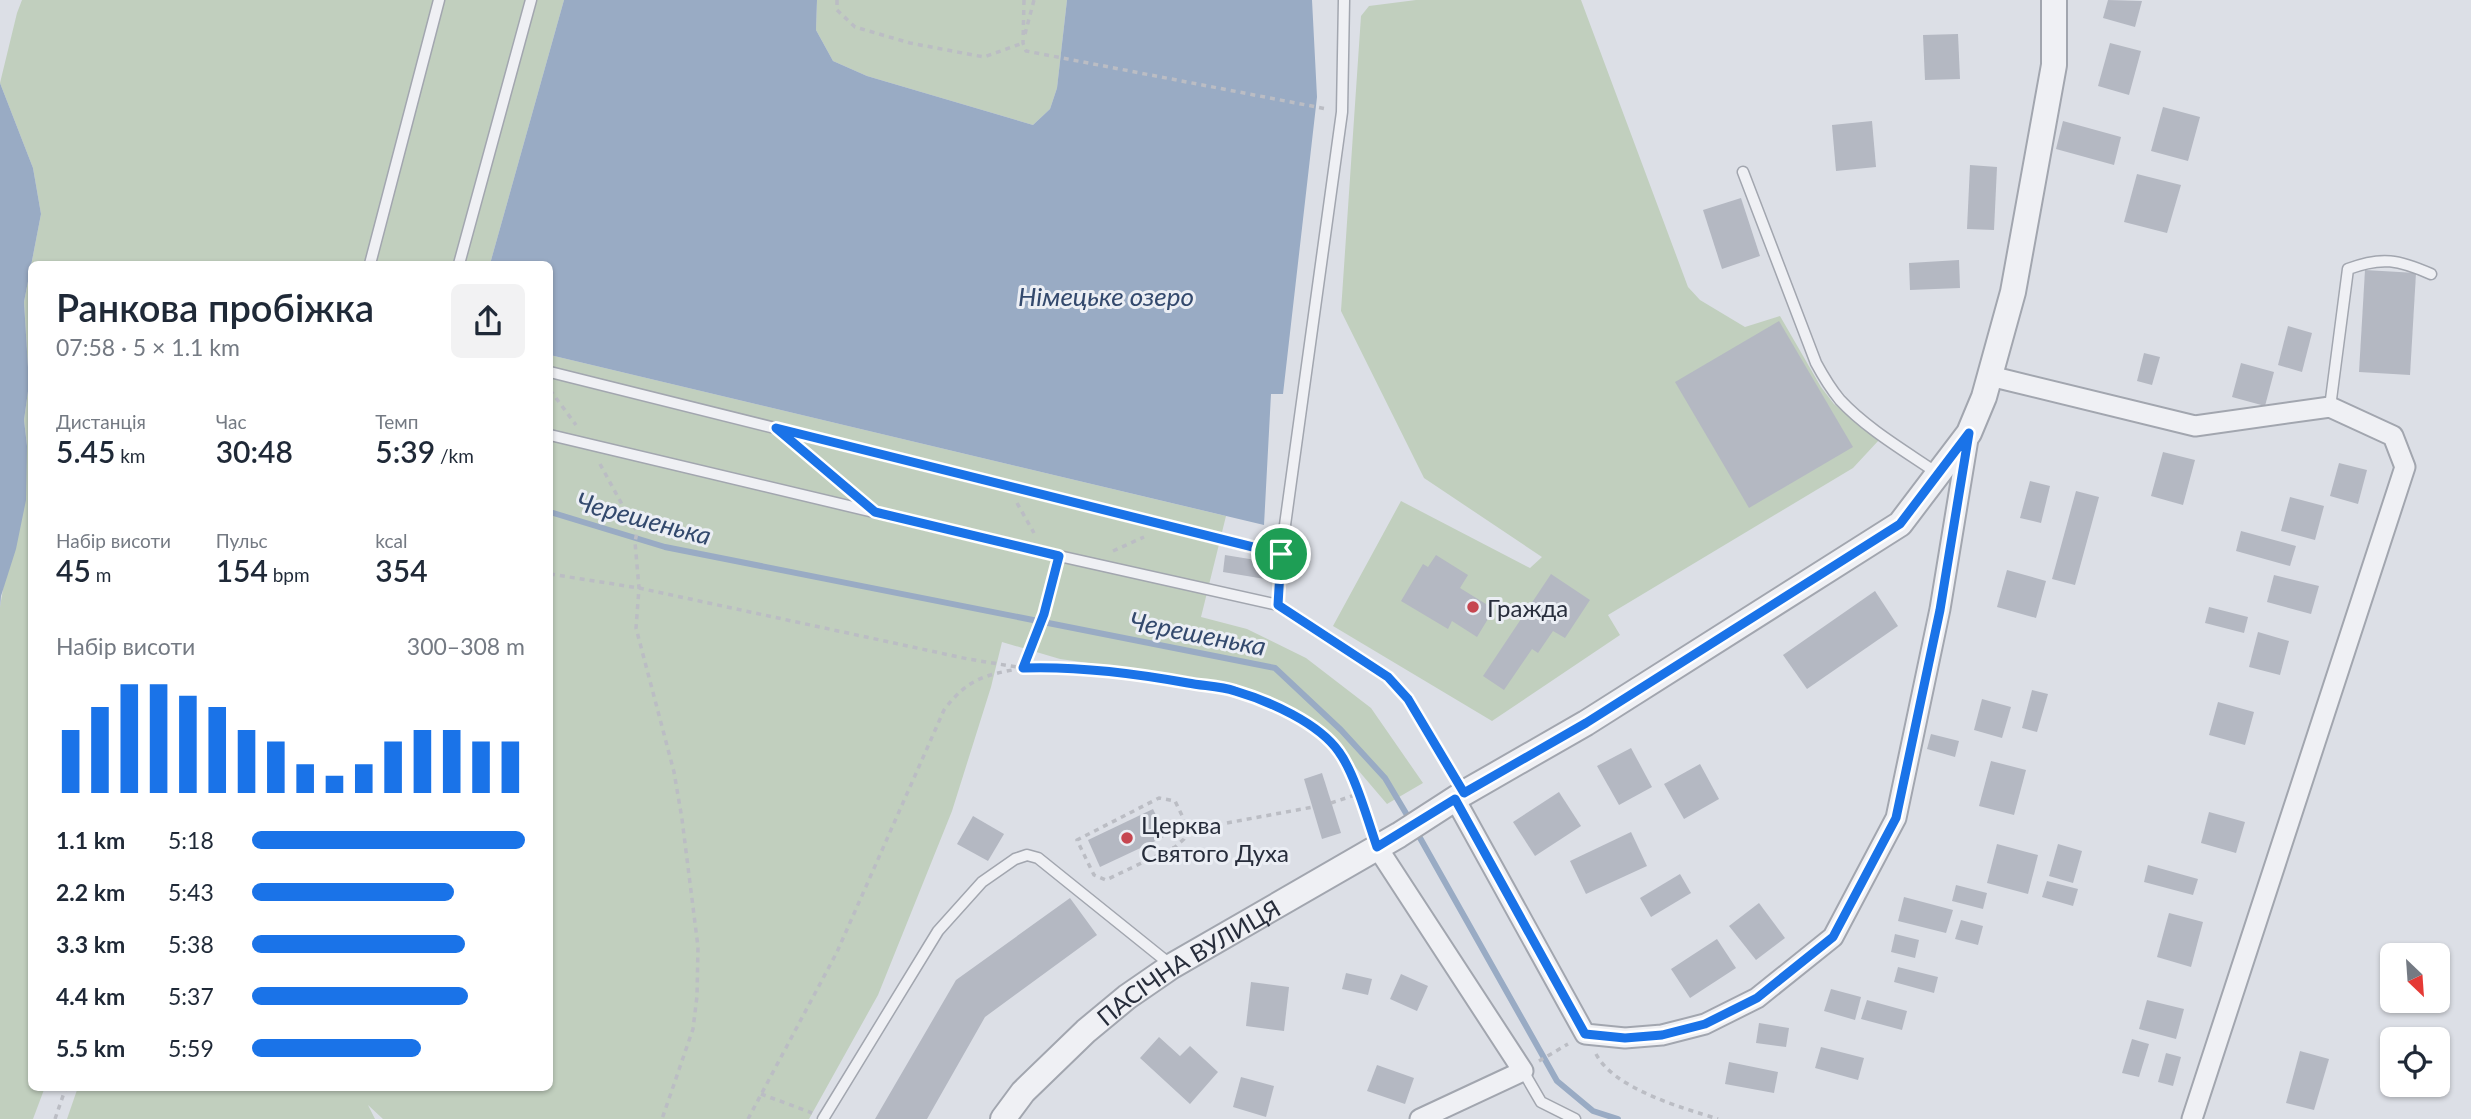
<!DOCTYPE html>
<html lang="uk">
<meta charset="utf-8">
<style>
:root{--surface:#fff;--page:#f2f2f3;--text:#1f2937;--muted:#747a83;--accent:#1a73e8}
body{margin:0;font-family:Lato,sans-serif;background:var(--page);color:var(--text);height:100vh;display:flex;flex-direction:column;font-size:26px;white-space:nowrap}
*{box-sizing:border-box;margin:0}
p{font-size:23px;color:var(--muted)}
.icon{flex:none;width:38px;height:38px;fill:none;stroke:currentColor;stroke-width:2;stroke-linecap:round;stroke-linejoin:round}
.map{position:relative;flex:1;overflow:hidden}
.panel{position:absolute;left:28px;top:261px;width:525px;height:830px;display:flex;flex-direction:column;background:var(--surface);border-radius:10px;box-shadow:0 2px 5px #0004}
.panel>*{flex:none}
.needle{width:46px;rotate:155deg}
.tools{position:absolute;left:2380px;top:943px;display:grid;gap:14px}
.tools a{display:grid;place-items:center;width:70px;height:70px;border-radius:10px;background:var(--surface);box-shadow:0 2px 5px #0004;font-size:35px}
.pin{position:absolute;display:grid;place-items:center;width:60px;height:60px;color:#fff;margin:-30px;border:4px solid #fff;border-radius:50%;box-shadow:0 2px 7px #0007}
.round{display:grid;place-items:center;flex:none;width:74px;height:74px;border-radius:10px;background:var(--page)}
.summary{display:flex;align-items:center;justify-content:space-between;height:119px;padding:0 28px}
h1{font-size:38px;font-weight:600;line-height:52px}
.stats{display:grid;grid-template-columns:repeat(3,1fr);gap:10px;height:119px;padding:7px 28px}
.stats div{display:grid;align-content:center}
.stats b{font-size:30px;font-weight:600}
.stats small{font-size:19px;font-weight:400}
.stats p{font-size:19px}
.chart{height:196px;padding:14px 28px}
.chart p{display:flex;justify-content:space-between}
.chart svg{width:100%;height:126px;margin-top:7px;stroke:var(--accent);stroke-width:6}
ul{padding:0 28px;list-style:none;font-size:23px}
li{display:grid;grid-template-columns:112px 84px 1fr;align-items:center;height:52px}
li i{height:18px;border-radius:9px;background:var(--accent)}
.map>svg:first-child{display:block}
</style>
<div class="map">
<svg width="2471" height="1119" viewBox="0 0 2471 1119">
<rect width="100%" height="100%" fill="#dcdfe6"/>
<!-- green -->
<g fill="#c1cfbe">
<path d="M 22,0 L 564,0 L 490,264 L 32,264 L 32,1087 L 45,1087 L 33,1119 L 0,1119 L 0,607 L 27,446 L 24,420 L 29,384 L 24,302 L 41,214 L 33,168 L 0,83 L 17,13 Z"/>
<path d="M 817,0 L 1067,0 L 1057,88 L 1050,109 L 1033,125 L 867,76 L 833,61 L 816,30 Z"/>
<path d="M 1416,0 L 1581,0 L 1688,287 L 1700,300 L 1745,327 L 1780,316 L 1821,387 L 1834,404 L 1879,440 L 1853,468 L 1608,615 L 1620,635 L 1492,721 L 1333,626 L 1401,501 L 1530,568 L 1542,557 L 1424,478 L 1341,311 L 1361,16 L 1369,6 Z"/>
<path d="M 550,355 L 1226,516 L 1201,617 L 1247,629 L 1306,658 L 1371,708 L 1423,783 L 1387,804 L 1317,722 L 1268,696 L 1231,683 L 1060,659 L 1002,642 L 991,687 L 952,811 L 878,995 L 809,1119 L 383,1119 L 368,1105 L 375,1119 L 67,1119 L 78,1087 L 550,1087 Z"/>
</g>
<!-- water -->
<g fill="#99abc4">
<path d="M 564,0 L 817,0 L 816,30 L 833,61 L 867,76 L 1033,125 L 1050,109 L 1057,88 L 1067,0 L 1312,0 L 1317,97 L 1283,394 L 1271,394 L 1264,525 L 550,355 L 550,264 L 490,264 Z"/>
<path d="M 0,83 L 33,168 L 41,214 L 24,302 L 29,384 L 24,420 L 27,446 L 26,500 L 16,549 L 1,596 L 0,607 Z"/>
</g>
<g fill="none" stroke-linecap="round" stroke-linejoin="round">
<!-- stream -->
<g stroke="#99abc4" stroke-width="6">
<path d="M 550,512 L 665,547 L 1275,668 L 1341,730 L 1385,778 L 1410,820"/>
<path d="M 1415,829 L 1557,1081 L 1593,1111 L 1618,1119"/>
</g>
</g>
<!-- building -->
<g fill="#b4b8c2">
<path d="M 2108,0 L 2142,1 L 2135,27 L 2103,18 Z"/>
<path d="M 1958,34 L 1960,79 L 1925,80 L 1923,35 Z"/>
<path d="M 2110,43 L 2141,51 L 2129,95 L 2098,86 Z"/>
<path d="M 2163,107 L 2200,117 L 2188,161 L 2151,151 Z"/>
<path d="M 1872,121 L 1876,167 L 1836,171 L 1832,125 Z"/>
<path d="M 2063,121 L 2121,137 L 2114,165 L 2056,149 Z"/>
<path d="M 1970,165 L 1997,167 L 1994,230 L 1967,229 Z"/>
<path d="M 2137,174 L 2181,185 L 2167,233 L 2124,222 Z"/>
<path d="M 1741,198 L 1760,256 L 1722,269 L 1703,210 Z"/>
<path d="M 1959,260 L 1960,288 L 1910,290 L 1909,263 Z"/>
<path d="M 2365,270 L 2416,273 L 2410,375 L 2359,372 Z"/>
<path d="M 1779,321 L 1853,447 L 1749,508 L 1675,382 Z"/>
<path d="M 2288,326 L 2312,333 L 2302,372 L 2278,365 Z"/>
<path d="M 2144,353 L 2160,357 L 2152,385 L 2137,381 Z"/>
<path d="M 2241,363 L 2274,372 L 2265,406 L 2232,397 Z"/>
<path d="M 2163,452 L 2195,460 L 2183,505 L 2151,496 Z"/>
<path d="M 2339,463 L 2367,470 L 2358,504 L 2330,496 Z"/>
<path d="M 2030,481 L 2050,486 L 2041,523 L 2020,518 Z"/>
<path d="M 2076,491 L 2099,497 L 2075,585 L 2052,579 Z"/>
<path d="M 2290,497 L 2324,506 L 2315,540 L 2281,531 Z"/>
<path d="M 2241,531 L 2296,546 L 2290,566 L 2236,551 Z"/>
<path d="M 1225,555 L 1268,562 L 1265,579 L 1223,572 Z"/>
<path d="M 1436,555 L 1468,575 L 1460,588 L 1494,609 L 1477,637 L 1452,621 L 1448,629 L 1401,601 L 1423,564 L 1428,567 Z"/>
<path d="M 2007,570 L 2046,581 L 2036,618 L 1997,607 Z"/>
<path d="M 1551,574 L 1590,600 L 1565,638 L 1553,631 L 1538,653 L 1532,649 L 1504,690 L 1483,676 Z"/>
<path d="M 2274,575 L 2319,586 L 2311,614 L 2267,602 Z"/>
<path d="M 1875,591 L 1898,626 L 1807,689 L 1783,655 Z"/>
<path d="M 2209,607 L 2248,617 L 2244,633 L 2205,623 Z"/>
<path d="M 2258,632 L 2289,641 L 2280,675 L 2249,667 Z"/>
<path d="M 2032,690 L 2048,694 L 2037,732 L 2022,728 Z"/>
<path d="M 1982,699 L 2011,707 L 2002,738 L 1974,730 Z"/>
<path d="M 2218,702 L 2254,712 L 2245,745 L 2209,735 Z"/>
<path d="M 1931,734 L 1959,741 L 1955,757 L 1927,749 Z"/>
<path d="M 1631,748 L 1652,787 L 1619,805 L 1597,766 Z"/>
<path d="M 1991,761 L 2026,770 L 2014,815 L 1979,806 Z"/>
<path d="M 1700,764 L 1719,799 L 1684,819 L 1664,784 Z"/>
<path d="M 1322,773 L 1341,833 L 1322,839 L 1304,779 Z"/>
<path d="M 1559,792 L 1581,826 L 1535,856 L 1513,822 Z"/>
<path d="M 1153,809 L 1166,836 L 1100,867 L 1088,840 Z"/>
<path d="M 2209,812 L 2245,822 L 2236,853 L 2201,843 Z"/>
<path d="M 973,816 L 1004,834 L 988,861 L 957,844 Z"/>
<path d="M 1631,832 L 1647,866 L 1586,894 L 1570,861 Z"/>
<path d="M 1997,844 L 2038,855 L 2028,894 L 1987,883 Z"/>
<path d="M 2058,844 L 2082,851 L 2073,883 L 2049,876 Z"/>
<path d="M 2148,865 L 2198,879 L 2193,895 L 2144,882 Z"/>
<path d="M 1680,874 L 1691,893 L 1651,917 L 1640,898 Z"/>
<path d="M 2047,881 L 2078,889 L 2073,906 L 2042,897 Z"/>
<path d="M 1956,885 L 1987,893 L 1983,909 L 1952,901 Z"/>
<path d="M 1904,897 L 1953,910 L 1946,933 L 1898,921 Z"/>
<path d="M 1070,898 L 1097,935 L 985,1017 L 927,1119 L 875,1119 L 956,980 Z"/>
<path d="M 1759,903 L 1785,938 L 1756,960 L 1729,926 Z"/>
<path d="M 2169,913 L 2203,922 L 2191,967 L 2157,957 Z"/>
<path d="M 1961,920 L 1983,926 L 1978,945 L 1955,939 Z"/>
<path d="M 1895,934 L 1919,940 L 1915,958 L 1891,952 Z"/>
<path d="M 1717,939 L 1736,968 L 1690,998 L 1671,969 Z"/>
<path d="M 1898,967 L 1938,977 L 1934,993 L 1894,982 Z"/>
<path d="M 1346,973 L 1372,979 L 1368,995 L 1342,989 Z"/>
<path d="M 1401,974 L 1428,986 L 1417,1011 L 1390,999 Z"/>
<path d="M 1251,982 L 1289,987 L 1284,1031 L 1246,1026 Z"/>
<path d="M 1831,989 L 1861,997 L 1855,1020 L 1824,1011 Z"/>
<path d="M 1867,1000 L 1907,1011 L 1902,1030 L 1861,1019 Z"/>
<path d="M 2147,1000 L 2184,1009 L 2176,1039 L 2139,1029 Z"/>
<path d="M 1759,1023 L 1789,1028 L 1786,1047 L 1756,1043 Z"/>
<path d="M 1159,1037 L 1180,1056 L 1190,1046 L 1218,1072 L 1190,1104 L 1140,1058 Z"/>
<path d="M 2132,1039 L 2149,1044 L 2139,1077 L 2122,1073 Z"/>
<path d="M 1821,1047 L 1864,1058 L 1858,1080 L 1815,1068 Z"/>
<path d="M 2300,1051 L 2329,1059 L 2314,1110 L 2286,1103 Z"/>
<path d="M 2166,1053 L 2181,1057 L 2173,1086 L 2158,1082 Z"/>
<path d="M 1729,1062 L 1778,1072 L 1774,1093 L 1725,1084 Z"/>
<path d="M 1377,1065 L 1414,1078 L 1405,1104 L 1367,1091 Z"/>
<path d="M 1241,1077 L 1274,1086 L 1266,1117 L 1233,1107 Z"/>
</g>
<g fill="none" stroke-linecap="round" stroke-linejoin="round">
<!-- service casing -->
<g stroke="#a2a6af" stroke-width="13">
<g id="service">
<path d="M 1743,172 L 1816,363 C 1823,376 1831,389 1840,400 C 1867,429 1905,451 1937,473"/>
<path d="M 370,264 L 439,0"/>
<path d="M 459,264 L 531,0"/>
<path d="M 550,372 L 1281,554"/>
<path d="M 2330,407 L 2348,269 C 2382,256 2399,260 2431,274"/>
<path d="M 550,435 L 1059,556 L 1278,605 L 1281,554 L 1342,112 L 1344,0"/>
<path d="M 1278,605 L 1388,677 L 1408,699 L 1463,791"/>
<path d="M 1523,1071 L 1541,1102 L 1575,1119"/>
<path d="M 823,1119 L 938,931 L 982,882 L 1015,859 L 1027,855 L 1038,858 L 1171,965"/>
</g>
</g>
<!-- minor casing -->
<g stroke="#a2a6af" stroke-width="23">
<g id="minor">
<path d="M 1990,376 L 2195,426 L 2330,407 L 2393,436 L 2405,467 L 2192,1119"/>
<path d="M 1455,799 L 1585,1034 L 1625,1038 L 1662,1035 L 1705,1024 L 1757,998 L 1833,937 L 1896,818 L 1940,609 L 1969,433"/>
<path d="M 1377,847 L 1523,1071 L 1420,1119"/>
</g>
</g>
<!-- tertiary casing -->
<g stroke="#a2a6af" stroke-width="28">
<g id="tertiary">
<path id="s1" d="M 1003,1119 L 1023,1092 L 1086,1031 L 1127,997 L 1172,966 L 1399,835 L 1464,793 L 1586,723 L 1900,524 L 1969,433 L 1984,397 L 2013,292 L 2054,65 L 2054,0"/>
</g>
</g>
<!-- path -->
<g stroke="#bbbdc4" stroke-width="3.5" stroke-dasharray="5 5" stroke-linecap="butt">
<path d="M 837,0 L 837,10 L 855,27 L 910,43 L 984,57 L 1023,43"/>
<path d="M 1024,0 L 1023,43 L 1026,51 L 1327,109"/>
<path d="M 1025,34 L 1034,0"/>
<path d="M 550,390 L 576,425"/>
<path d="M 804,452 L 849,490"/>
<path d="M 600,464 L 637,532 L 635,542 L 639,588 L 636,628 L 674,772 L 682,819 L 698,947 L 697,996 L 693,1029 L 662,1119"/>
<path d="M 1017,503 L 1034,533"/>
<path d="M 1113,551 L 1144,537"/>
<path d="M 550,574 L 639,588 L 968,659 L 1023,668 L 1056,667 L 1123,672 L 1233,690 L 1268,704 L 1317,729 L 1340,753 L 1369,825"/>
<path d="M 1331,803 L 1358,794"/>
<path d="M 1189,830 L 1184,839 L 1175,847 L 1106,880 L 1094,875 L 1077,840 L 1159,798 L 1175,801 L 1189,830 L 1313,807"/>
<path d="M 1596,1054 C 1614,1089 1683,1108 1718,1119"/>
<path d="M 1539,1061 L 1568,1044"/>
<path d="M 761,1094 L 812,1113"/>
<path d="M 55,1119 L 66,1087"/>
<path d="M 748,1119 L 837,952 L 944,710 C 968,678 985,675 1023,668 L 1044,614 L 1055,569"/>
</g>
<!-- service -->
<use href="#service" stroke="#eff0f4" stroke-width="10"/>
<!-- minor -->
<use href="#minor" stroke="#eff0f4" stroke-width="19"/>
<!-- tertiary -->
<use href="#tertiary" stroke="#eff0f4" stroke-width="24"/>
</g>
<g fill="none" stroke-linecap="round" stroke-linejoin="round">
<!-- route casing -->
<g stroke="#fff" stroke-width="14">
<path id="route" d="M 776,428 L 1281,554 L 1278,605 L 1388,677 L 1408,699 L 1464,793 L 1586,723 L 1900,524 L 1969,433 L 1940,610 L 1896,818 L 1833,937 L 1757,998 L 1705,1024 L 1662,1035 L 1625,1038 L 1585,1034 L 1455,799 L 1377,847 C 1368,821 1355,774 1339,752 C 1319,723 1269,701 1235,691 C 1220,686 1203,686 1188,683 C 1133,673 1079,666 1023,668 L 1044,614 L 1059,556 L 875,512 Z"/>
</g>
<!-- route -->
<use href="#route" stroke="#1a73e8" stroke-width="9"/>
</g>
<!-- markers -->
<g fill="#c64650" stroke="#ebeef4" stroke-width="2.5">
<circle cx="1473" cy="607" r="7"/>
<circle cx="1127" cy="838" r="7"/>
</g>
<g text-anchor="middle" dominant-baseline="central" stroke-width="6" stroke-linejoin="round" paint-order="stroke">
<!-- poi labels -->
<g font-size="24" fill="#272d3b" stroke="#ebeef4" text-anchor="start">
<text x="1487" y="607">Гражда</text>
<text x="1141" y="824">Церква<tspan x="1141" dy="28">Святого Духа</tspan></text>
</g>
<!-- street labels -->
<g font-size="24" fill="#272d3b" stroke="#ebeef4">
<text stroke="none"><textPath href="#s1" startOffset="245">ПАСІЧНА ВУЛИЦЯ</textPath></text>
</g>
<!-- water labels -->
<g font-size="26" font-style="italic" fill="#33496d" stroke="#ebeef4">
<text x="1106" y="296">Німецьке озеро</text>
<text transform="translate(644 518) rotate(15)">Черешенька</text>
<text transform="translate(1198 633) rotate(11)">Черешенька</text>
</g>
</g>
</svg>
<div class="tools">
<a><svg class="needle" viewBox="-14 -14 28 28"><path d="M0-13l5 13h-10z" fill="#e53935"/><path d="M0 13l5-13h-10z" fill="#747a83"/></svg></a>
<a><svg class="icon" aria-label="locate" viewBox="0 0 24 24"><circle cx="12" cy="12" r="6"/><path d="M12 2v4M12 18v4M2 12h4M18 12h4"/></svg></a>
</div>
<div class="pin" style="left:1281px;top:554px;background:#1e9e55"><svg class="icon" aria-label="arrive" viewBox="0 0 24 24"><path d="M6 21V4h12l-3 4 3 4H6"/></svg></div>
<section class="panel">
<div class="summary"><div><h1>Ранкова пробіжка</h1><p>07:58 · 5 × 1.1 km</p></div><a class="round"><svg class="icon" aria-label="share" viewBox="0 0 24 24"><path d="M12 15V3M7 8l5-5 5 5M5 13v7h14v-7"/></svg></a></div>
<div class="stats">
<div><p>Дистанція</p><b>5.45<small> km</small></b></div>
<div><p>Час</p><b>30:48</b></div>
<div><p>Темп</p><b>5:39<small> /km</small></b></div>
</div>
<div class="stats">
<div><p>Набір висоти</p><b>45<small> m</small></b></div>
<div><p>Пульс</p><b>154<small> bpm</small></b></div>
<div><p>kcal</p><b>354</b></div>
</div>
<div class="chart"><p><span>Набір висоти</span>300–308 m</p>
<svg viewBox="0 0 160 44" preserveAspectRatio="none"><path d="M5 44V22M15 44V14M25 44V6M35 44V6M45 44V10M55 44V14M65 44V22M75 44V26M85 44V34M95 44V38M105 44V34M115 44V26M125 44V22M135 44V22M145 44V26M155 44V26"/></svg>
</div>
<ul>
<li><b>1.1 km</b>5:18<i style="width:100%"></i></li>
<li><b>2.2 km</b>5:43<i style="width:74%"></i></li>
<li><b>3.3 km</b>5:38<i style="width:78%"></i></li>
<li><b>4.4 km</b>5:37<i style="width:79%"></i></li>
<li><b>5.5 km</b>5:59<i style="width:62%"></i></li>
</ul>
</section>
</div>
